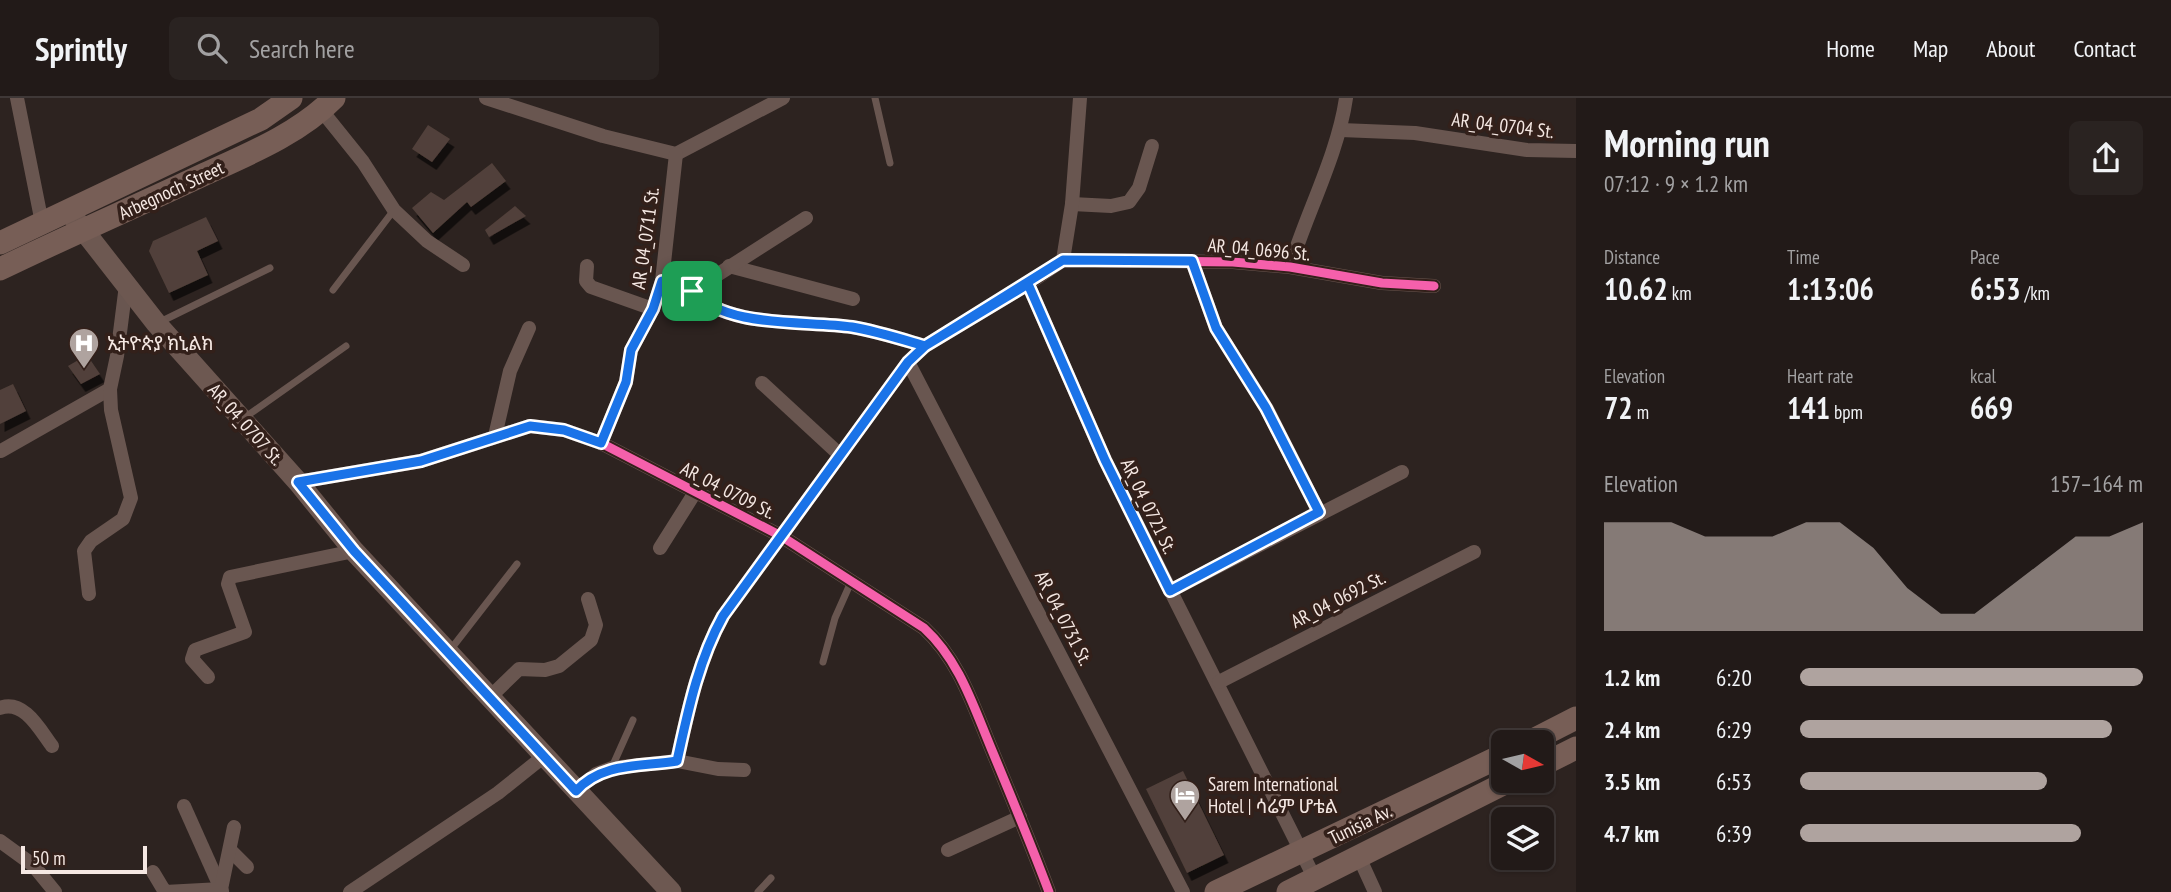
<!DOCTYPE html>
<meta charset="utf-8">
<style>
:root{--surface:#221a18;--page:#2a2321;--text:#f1f3f6;--muted:#a2a1a2;--line:#3f3837;--accent:#afa39f}
body{margin:0;font-family:"PT Sans Narrow","Noto Sans Ethiopic",sans-serif;background:var(--page);color:var(--text);height:100vh;display:flex;flex-direction:column;font-size:26px;white-space:nowrap}
*{box-sizing:border-box;margin:0}
p{font-size:23px;color:var(--muted)}
.icon{flex:none;width:38px;height:38px;fill:none;stroke:currentColor;stroke-width:2;stroke-linecap:round;stroke-linejoin:round}
.map{position:relative;flex:1;overflow:hidden}
.sheet{display:flex;flex-direction:column;background:var(--surface);width:595px}
.sheet>*{flex:none}
.needle{width:46px;rotate:98deg}
.tools{position:absolute;left:1491px;top:632px;display:grid;gap:14px}
.tools a{display:grid;place-items:center;width:63px;height:63px;border-radius:10px;background:var(--surface);box-shadow:0 2px 5px #0004,0 0 0 2px var(--line);font-size:35px}
.scale{position:absolute;left:21px;bottom:18px;width:126px;box-sizing:border-box;padding-left:7px;border:4px solid #f5e8e3;border-top:0;font-size:19px;line-height:24px;white-space:nowrap;color:#f5e8e3;-webkit-text-stroke:5px #33201a;paint-order:stroke}
.pin{position:absolute;display:grid;place-items:center;width:60px;height:60px;color:#fff;margin:-30px;border-radius:14px;box-shadow:0 4px 10px #0006}
.round{display:grid;place-items:center;flex:none;width:74px;height:74px;border-radius:10px;background:var(--page)}
.headline{display:flex;align-items:center;justify-content:space-between;height:119px;padding:0 28px}
h1{font-size:38px;font-weight:800;line-height:52px}
.figures{display:grid;grid-template-columns:repeat(3,1fr);gap:10px;height:119px;padding:7px 28px}
.figures div{display:grid;align-content:center}
.figures b{font-size:30px;font-weight:800}
.figures small{font-size:19px;font-weight:400}
.figures p{font-size:19px}
.chart{height:196px;padding:14px 28px}
.chart p{display:flex;justify-content:space-between}
.chart svg{width:100%;height:126px;margin-top:7px;fill:var(--accent);opacity:.7}
ul{padding:0 28px;list-style:none;font-size:23px}
li{display:grid;grid-template-columns:112px 84px 1fr;align-items:center;height:52px}
li i{height:18px;border-radius:9px;background:var(--accent)}
header{display:flex;align-items:center;gap:42px;box-sizing:border-box;height:98px;padding:0 35px;background:var(--surface);border-bottom:2px solid var(--line)}
header strong{font-size:33px}
nav{display:flex;gap:38px;margin-inline-start:auto;font-size:24px}
.search{width:490px;height:63px;background:var(--page);display:flex;align-items:center;gap:18px;box-sizing:border-box;padding:0 24px;border-radius:10px;color:var(--muted);font-size:26px}
main{display:flex;flex:1;min-height:0}
.map>svg:first-child{display:block}
</style>
<header>
<strong>Sprintly</strong>
<div class="search"><svg class="icon" aria-label="search" viewBox="0 0 24 24"><circle cx="10" cy="10" r="6"/><path d="M15 15l6 6"/></svg>Search here</div>
<nav><a>Home</a><a>Map</a><a>About</a><a>Contact</a></nav>
</header>
<main>
<div class="map">
<svg width="1576" height="794" viewBox="0 0 1576 794">
<defs>
<filter id="shadow"><feDropShadow dx="4.5" dy="8" stdDeviation="0" flood-color="#0009"/></filter>
</defs>
<rect width="100%" height="100%" fill="#2d2320"/>
<!-- building -->
<g fill="#51403a" filter="url(#shadow)">
<path d="M 428,27 L 450,41 L 432,64 L 412,51 Z"/>
<path d="M 492,65 L 506,83 L 471,109 L 467,104 L 433,135 L 412,110 L 431,94 L 444,102 Z"/>
<path d="M 515,108 L 526,118 L 489,139 L 485,132 Z"/>
<path d="M 206,119 L 218,143 L 197,153 L 208,177 L 169,195 L 149,153 L 153,143 Z"/>
<path d="M 87,257 L 100,276 L 81,286 L 68,268 Z"/>
<path d="M 13,286 L 26,313 L 0,326 L 0,292 Z"/>
<path d="M 1183,673 L 1224,757 L 1187,775 L 1146,691 Z"/>
</g>
<g fill="none" stroke-linecap="round" stroke-linejoin="round">
<!-- lane -->
<g stroke="#695650" stroke-width="7">
<path d="M 875,0 L 890,65"/>
<path d="M 333,192 L 394,112"/>
<path d="M 158,225 L 270,170"/>
<path d="M 244,320 L 346,248"/>
<path d="M 451,551 L 517,466"/>
<path d="M 823,564 L 835,520 L 851,484"/>
<path d="M 612,669 L 633,622"/>
<path d="M 758,794 L 771,780"/>
</g>
<!-- street -->
<g stroke="#695650" stroke-width="14">
<path d="M 17,0 L 42,125"/>
<path d="M 486,0 L 603,38 L 676,56 L 783,0"/>
<path d="M 322,13 L 363,64 L 394,112 L 427,143 L 463,167"/>
<path d="M 1341,32 L 1415,35 L 1527,52 L 1576,53"/>
<path d="M 1072,106 L 1111,108 L 1129,104 L 1139,90 L 1152,48"/>
<path d="M 1063,162 L 1072,106 L 1080,0"/>
<path d="M 1192,163 L 1216,230 L 1267,311 L 1319,414"/>
<path d="M 587,168 L 586,183 L 591,189 L 653,211"/>
<path d="M 729,168 L 853,201"/>
<path d="M 1290,169 C 1307,114 1338,56 1346,0"/>
<path d="M 662,183 L 692,193 L 806,120"/>
<path d="M 1028,186 L 1105,362 L 1315,781"/>
<path d="M 692,193 C 727,231 804,222 852,229 C 876,233 901,241 925,248"/>
<path d="M 908,264 L 1183,794"/>
<path d="M 762,285 L 839,356"/>
<path d="M 495,338 L 510,273 L 529,230"/>
<path d="M 601,345 L 626,284 L 631,252 L 653,211 L 662,183 L 676,56"/>
<path d="M 1,353 L 110,291"/>
<path d="M 298,384 L 421,363 L 530,328 L 564,332 L 601,345 L 781,438 L 924,530 C 959,562 973,607 991,650 C 1011,698 1031,746 1049,794"/>
<path d="M 660,450 L 694,396"/>
<path d="M 1170,493 L 1402,374"/>
<path d="M 89,496 L 84,453 L 91,443 L 123,421 L 131,400 L 111,312 L 110,291 L 117,258 L 126,187"/>
<path d="M 208,579 L 192,561 L 195,552 L 245,534 L 228,486 L 230,479 L 354,453"/>
<path d="M 1219,584 L 1474,454"/>
<path d="M 489,600 L 519,571 L 545,572 L 559,568 L 591,542 L 596,527 L 588,501"/>
<path d="M 0,610 C 24,601 40,632 52,648"/>
<path d="M 677,663 C 688,613 698,563 723,518 L 908,264 L 925,248 L 1028,186 L 1063,162 L 1233,164 L 1290,169 L 1382,185 L 1434,188"/>
<path d="M 576,693 L 596,676 L 612,670 L 677,663 L 718,671 L 744,672"/>
<path d="M 184,708 L 222,793"/>
<path d="M 0,743 L 33,767 L 55,794"/>
<path d="M 230,752 L 247,769"/>
<path d="M 948,752 L 1020,719"/>
<path d="M 1359,759 L 1375,794"/>
<path d="M 153,774 L 165,794 L 221,791 L 234,729"/>
<path d="M 350,794 L 498,695 L 543,659"/>
</g>
<!-- secondary -->
<path stroke="#6d5851" stroke-width="21" d="M 74,120 L 156,225 L 298,384 L 354,453 L 671,794"/>
<!-- primary -->
<g stroke="#775e56" stroke-width="23">
<path d="M 0,145 L 261,21 L 291,0"/>
<path d="M 0,171 C 68,138 137,108 205,76 C 249,56 300,35 334,0"/>
<path d="M 1529,644 L 1576,620"/>
<path d="M 1542,667 L 1576,650"/>
<path d="M 1216,794 L 1503,657"/>
<path d="M 1288,794 L 1511,682"/>
</g>
<!-- cycleway casing -->
<g stroke="#33201a" stroke-width="13">
<g id="cycleway">
<path d="M 298,384 L 421,363 L 530,328 L 564,332 L 601,345 L 781,438 L 924,530 C 959,562 973,607 991,650 C 1011,698 1031,746 1049,794"/>
<path d="M 677,663 C 688,613 698,563 723,518 L 908,264 L 925,248 L 1028,186 L 1063,162 L 1233,164 L 1290,169 L 1382,185 L 1434,188"/>
</g>
</g>
<!-- cycleway -->
<use href="#cycleway" stroke="#f560ab" stroke-width="9"/>
</g>
<g fill="none" stroke-linecap="round" stroke-linejoin="round">
<!-- route casing -->
<g stroke="#fff" stroke-width="14">
<path id="route" d="M 692,193 L 662,183 L 653,211 L 631,252 L 626,284 L 601,345 L 564,332 L 530,328 L 421,363 L 298,384 L 354,453 L 576,693 C 602,664 641,669 677,663 C 688,613 698,563 723,518 L 908,264 L 925,248 L 1028,186 L 1105,362 L 1170,493 L 1319,414 L 1266,310 L 1216,230 L 1192,163 L 1063,162 L 925,248 C 901,241 876,233 852,229 C 804,222 727,231 692,193"/>
</g>
<!-- route -->
<use href="#route" stroke="#1a73e8" stroke-width="9"/>
</g>
<!-- icons -->
<defs>
<g id="hospital-pin" transform="scale(1.575)"><path d="M0 17L-7.5 6A9.5 9.5 0 1 1 7.5 6Z" fill="#afa39f" stroke="#33201a"/><path d="M-5-5h3v3.5h4V-5h3V5h-3V1.5h-4V5h-3Z" fill="#fff"/></g>
<g id="hotel-pin" transform="scale(1.575)"><path d="M0 17L-7.5 6A9.5 9.5 0 1 1 7.5 6Z" fill="#afa39f" stroke="#33201a"/><path d="M-6-4.5h1.5V1H6V5H4.5V3h-9V5H-6ZM-4 0a1.8 1.8 0 1 1 3.6 0ZM.5 0V-2.5h3Q6-2.5 6 0Z" fill="#fff"/></g>
</defs>
<g fill-rule="evenodd">
<use href="#hospital-pin" x="84" y="245"/>
<use href="#hotel-pin" x="1185" y="697"/>
</g>
<g text-anchor="middle" dominant-baseline="central" stroke-width="7" stroke-linejoin="round" paint-order="stroke">
<!-- street labels -->
<g font-size="19" fill="#f5e8e3" stroke="#33201a">
<text transform="translate(1503 27) rotate(7)">AR_04_0704 St.</text>
<text transform="translate(171 92) rotate(-25)">Arbegnoch Street</text>
<text transform="translate(645 140) rotate(-82)">AR_04_0711 St.</text>
<text transform="translate(1259 151) rotate(5)">AR_04_0696 St.</text>
<text transform="translate(246 326) rotate(48)">AR_04_0707 St.</text>
<text transform="translate(728 392) rotate(27)">AR_04_0709 St.</text>
<text transform="translate(1149 408) rotate(64)">AR_04_0721 St.</text>
<text transform="translate(1338 501) rotate(-27)">AR_04_0692 St.</text>
<text transform="translate(1064 520) rotate(63)">AR_04_0731 St.</text>
<text transform="translate(1360 726) rotate(-26)">Tunisia Av.</text>
</g>
<!-- poi labels -->
<g font-size="19" fill="#f5e8e3" stroke="#33201a" text-anchor="start">
<text x="107" y="245">ኢትዮጵያ ክኒልክ</text>
<text x="1208" y="686">Sarem International<tspan x="1208" dy="22">Hotel | ሳሬም ሆቴል</tspan></text>
</g>
</g>
</svg>
<div class="tools">
<a><svg class="needle" viewBox="-14 -14 28 28"><path d="M0-13l5 13h-10z" fill="#e53935"/><path d="M0 13l5-13h-10z" fill="#a2a1a2"/></svg></a>
<a><svg class="icon" aria-label="layers" viewBox="0 0 24 24"><path d="M12 4l9 5-9 5-9-5zM3 14l9 5 9-5"/></svg></a>
</div>
<div class="scale">50 m</div>
<div class="pin" style="left:692px;top:193px;background:#1e9e55"><svg class="icon" aria-label="arrive" viewBox="0 0 24 24"><path d="M6 21V4h12l-3 4 3 4H6"/></svg></div>
</div>
<section class="sheet">
<div class="headline"><div><h1>Morning run</h1><p>07:12 · 9 × 1.2 km</p></div><a class="round"><svg class="icon" aria-label="share" viewBox="0 0 24 24"><path d="M12 15V3M7 8l5-5 5 5M5 13v7h14v-7"/></svg></a></div>
<div class="figures">
<div><p>Distance</p><b>10.62<small> km</small></b></div>
<div><p>Time</p><b>1:13:06</b></div>
<div><p>Pace</p><b>6:53<small> /km</small></b></div>
</div>
<div class="figures">
<div><p>Elevation</p><b>72<small> m</small></b></div>
<div><p>Heart rate</p><b>141<small> bpm</small></b></div>
<div><p>kcal</p><b>669</b></div>
</div>
<div class="chart"><p><span>Elevation</span>157–164 m</p>
<svg viewBox="0 0 160 44" preserveAspectRatio="none"><path d="M0 44V6L10 6L20 6L30 11L40 11L50 11L60 6L70 6L80 15L90 29L100 38L110 38L120 29L130 20L140 11L150 11L160 6V44z"/></svg>
</div>
<ul>
<li><b>1.2 km</b>6:20<i style="width:100%"></i></li>
<li><b>2.4 km</b>6:29<i style="width:91%"></i></li>
<li><b>3.5 km</b>6:53<i style="width:72%"></i></li>
<li><b>4.7 km</b>6:39<i style="width:82%"></i></li>
</ul>
</section>
</main>
